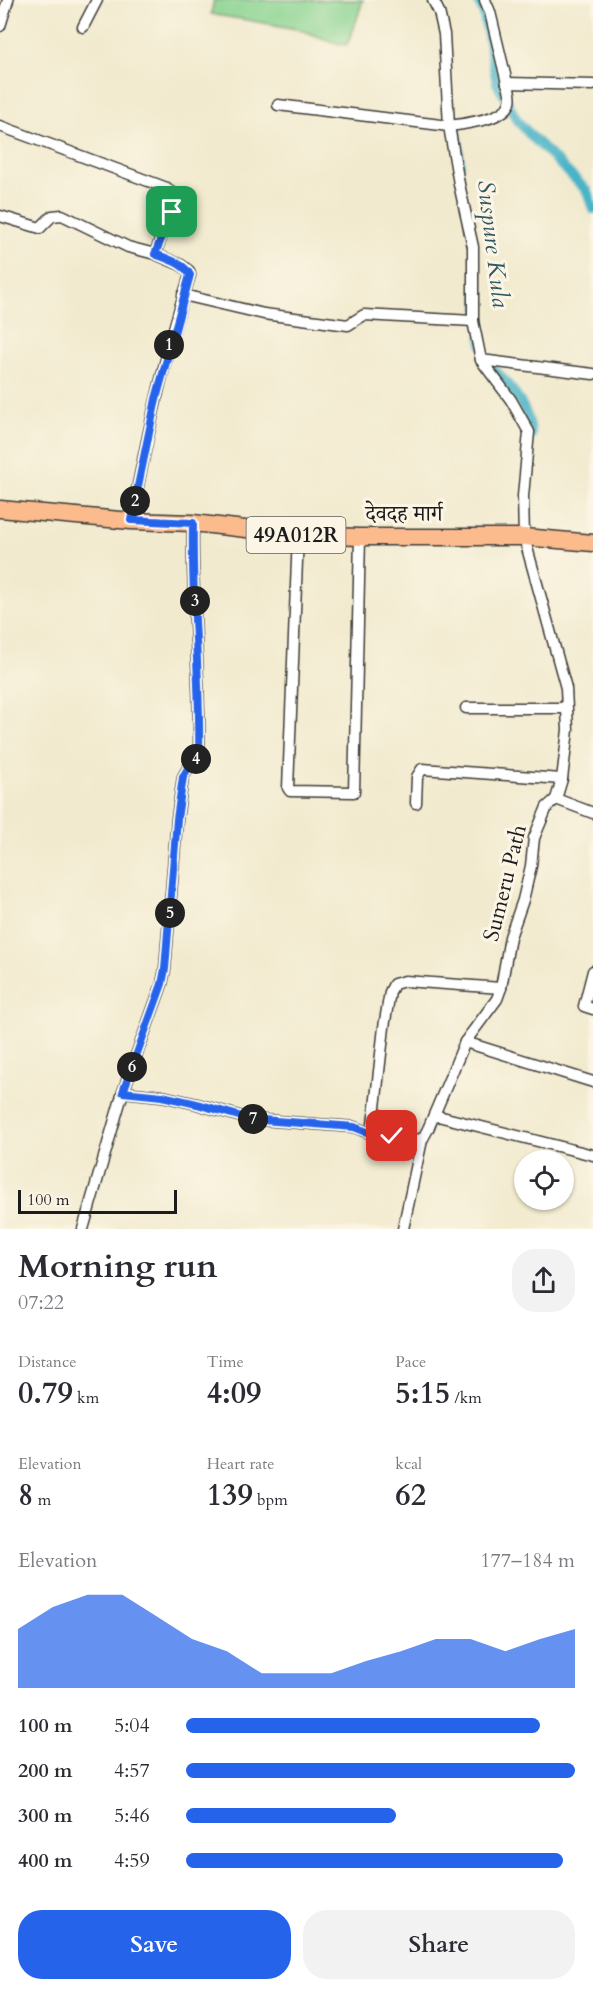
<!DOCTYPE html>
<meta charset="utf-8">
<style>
:root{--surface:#fff;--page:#f2f2f3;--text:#2b2b33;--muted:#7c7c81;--accent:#2563eb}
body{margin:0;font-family:Cardo,"Noto Serif Devanagari",serif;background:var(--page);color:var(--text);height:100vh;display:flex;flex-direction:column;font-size:22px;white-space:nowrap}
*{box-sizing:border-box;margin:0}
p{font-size:20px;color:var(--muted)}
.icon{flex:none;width:33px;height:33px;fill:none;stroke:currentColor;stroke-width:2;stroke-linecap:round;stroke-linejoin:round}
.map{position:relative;height:1229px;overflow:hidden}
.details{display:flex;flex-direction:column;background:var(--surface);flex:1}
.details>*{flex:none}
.controls{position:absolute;left:514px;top:1150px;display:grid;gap:12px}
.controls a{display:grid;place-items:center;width:60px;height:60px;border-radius:50%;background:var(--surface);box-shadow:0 2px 4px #0004;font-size:30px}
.scale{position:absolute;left:18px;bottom:15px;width:159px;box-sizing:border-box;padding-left:6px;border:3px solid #1c1c1c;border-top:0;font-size:16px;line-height:21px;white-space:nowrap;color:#1c1c1c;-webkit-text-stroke:4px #fcf5e5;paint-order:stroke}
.pin{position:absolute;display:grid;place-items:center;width:51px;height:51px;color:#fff;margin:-26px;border-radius:12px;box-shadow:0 3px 9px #0006}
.km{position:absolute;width:30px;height:30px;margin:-15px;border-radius:50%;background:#222;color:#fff;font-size:16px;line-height:30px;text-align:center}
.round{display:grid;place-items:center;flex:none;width:63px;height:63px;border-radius:24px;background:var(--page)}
.overview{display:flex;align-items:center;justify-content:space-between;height:102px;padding:0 18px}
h1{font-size:33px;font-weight:800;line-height:45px}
.metrics{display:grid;grid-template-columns:repeat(3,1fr);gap:9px;height:102px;padding:6px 18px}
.metrics div{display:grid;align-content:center}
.metrics b{font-size:30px;font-weight:800}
.metrics small{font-size:16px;font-weight:400}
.metrics p{font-size:16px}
.chart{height:168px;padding:12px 18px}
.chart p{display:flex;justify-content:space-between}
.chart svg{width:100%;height:108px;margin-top:6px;fill:var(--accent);opacity:.7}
.primary-button{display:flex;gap:12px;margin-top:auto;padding:12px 18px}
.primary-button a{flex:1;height:69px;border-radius:24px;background:var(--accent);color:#fff;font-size:24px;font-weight:800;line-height:69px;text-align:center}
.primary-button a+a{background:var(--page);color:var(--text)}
ul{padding:0 18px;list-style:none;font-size:20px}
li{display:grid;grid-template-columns:96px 72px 1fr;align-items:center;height:45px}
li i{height:15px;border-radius:8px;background:var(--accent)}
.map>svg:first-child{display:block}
</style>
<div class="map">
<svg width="593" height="1229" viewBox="0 0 593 1229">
<rect width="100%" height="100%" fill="#fcf5e5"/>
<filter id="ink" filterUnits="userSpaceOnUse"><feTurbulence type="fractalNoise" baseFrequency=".0167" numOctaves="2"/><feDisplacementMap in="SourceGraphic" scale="12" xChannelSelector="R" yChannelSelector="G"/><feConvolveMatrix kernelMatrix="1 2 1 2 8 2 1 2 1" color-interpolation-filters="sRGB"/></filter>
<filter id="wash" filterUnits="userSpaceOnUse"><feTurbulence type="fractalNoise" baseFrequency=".008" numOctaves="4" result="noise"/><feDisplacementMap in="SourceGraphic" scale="24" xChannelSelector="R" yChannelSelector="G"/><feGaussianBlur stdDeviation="1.35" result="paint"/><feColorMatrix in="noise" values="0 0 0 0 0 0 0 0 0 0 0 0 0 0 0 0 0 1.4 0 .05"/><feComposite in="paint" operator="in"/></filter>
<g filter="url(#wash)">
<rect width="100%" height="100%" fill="#f1eace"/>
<!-- green -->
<path fill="#88d390" stroke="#527856" stroke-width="1.5" d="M 214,0 L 363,0 C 359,11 352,39 346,45 C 328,43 314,33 296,29 C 268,23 239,19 211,14 Z"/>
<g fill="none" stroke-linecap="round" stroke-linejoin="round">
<!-- canal -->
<g stroke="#4ab4c8" stroke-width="10">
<path d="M 478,0 L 484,14 L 497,83 L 507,101 L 517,120 L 532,137 L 587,191 L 593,209"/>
<path d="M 457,134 L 460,164"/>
<path d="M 477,274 L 482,345"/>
<path d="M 494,369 C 511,387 530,409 531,435"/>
</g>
</g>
</g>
<g filter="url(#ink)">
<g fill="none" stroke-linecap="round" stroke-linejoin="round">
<!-- street casing -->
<g stroke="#3c3b37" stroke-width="13">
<g id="street">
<path d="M 485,0 L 490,12 L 507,83"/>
<path d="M 0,26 L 8,0"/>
<path d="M 83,27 L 97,0"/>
<path d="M 278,105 L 449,126 C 464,124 507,119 510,102 C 512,96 509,89 507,83 L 593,85"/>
<path d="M 0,126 L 167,188 L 176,198 L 155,254"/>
<path d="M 0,216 L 40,228 L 52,216 L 62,215 L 128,247 L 155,254 L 181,265 L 189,271 L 190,275 C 164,356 147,438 131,521"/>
<path d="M 183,295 L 264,314 L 348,325 L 364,315 L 473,321"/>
<path d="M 481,360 L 593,374"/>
<path d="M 298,535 L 288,788 L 290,791 L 354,792 L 360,537"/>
<path d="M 466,708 L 566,708"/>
<path d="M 556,799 L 593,813"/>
<path d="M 416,803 L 417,777 L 422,769 L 562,779"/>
<path d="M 593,971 L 584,1006 L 593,1009"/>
<path d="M 465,1042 L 593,1082"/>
<path d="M 123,1092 L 162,1096 L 197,1104 L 249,1119 L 354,1127 L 372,1134 L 422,1140"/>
<path d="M 434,1115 L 593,1155"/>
<path d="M 372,1134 L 384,1027 L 390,992 L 394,984 L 405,981 L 501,988"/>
<path d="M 83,1229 L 123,1092 L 162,984 L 165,969 L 177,819 L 183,777 L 191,763 L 199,756 C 201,678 191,601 193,523"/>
<path d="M 403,1229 L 422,1140 L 428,1129 L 465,1042 L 497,999 L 501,988 L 510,937 L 523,900 L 531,866 L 534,838 L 547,807 L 556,799 L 562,779 L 568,730 L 566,688 L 524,537 L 523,496 L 529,432 L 511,400 L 481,360 L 473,321 L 473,247 L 459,184 L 449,126 L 444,34 L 439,12 L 433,0"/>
</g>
</g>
<!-- primary casing -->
<g stroke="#3c3b37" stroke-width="19">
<path id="primary" d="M 0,509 L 131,521 L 193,523 L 298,535 L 360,537 L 524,537 L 593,543"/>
</g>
<!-- street -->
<use href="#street" stroke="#fff" stroke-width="10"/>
<!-- primary -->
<use href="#primary" stroke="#fbbb8d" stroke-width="16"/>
</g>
</g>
<g fill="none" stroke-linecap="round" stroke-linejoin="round" filter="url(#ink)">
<!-- route casing -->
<g stroke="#fff" stroke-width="12">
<path id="route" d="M 172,212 L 155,254 C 167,259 184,263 190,275 L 156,399 L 131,520 L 193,523 C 191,601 201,678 199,756 L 191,763 L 183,777 L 177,819 L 165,969 L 162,984 L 123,1092 L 162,1096 L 197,1104 L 249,1119 L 354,1127 L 372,1134 L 392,1136"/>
</g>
<!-- route -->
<use href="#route" stroke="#2563eb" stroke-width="8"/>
</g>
<g text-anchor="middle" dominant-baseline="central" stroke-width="6" stroke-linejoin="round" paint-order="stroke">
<!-- shield labels -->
<rect fill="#fcf5e5" stroke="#5f5d58" stroke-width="1.5" x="246.5" y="517" width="99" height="36" rx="4.5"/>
<g font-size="21" font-weight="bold" fill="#1c1c1c">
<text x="296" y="535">49A012R</text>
</g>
<!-- street labels -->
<g font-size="22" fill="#1c1c1c" stroke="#fcf5e5">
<text x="404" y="514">देवदह मार्ग</text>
<text transform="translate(505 883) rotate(-76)">Sumeru Path</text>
</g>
<!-- water labels -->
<g font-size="24" font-style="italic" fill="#2e5961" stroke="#fcf5e5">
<text transform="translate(493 244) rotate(83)">Suspure Kula</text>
</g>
</g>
</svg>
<div class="controls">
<a><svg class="icon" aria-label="locate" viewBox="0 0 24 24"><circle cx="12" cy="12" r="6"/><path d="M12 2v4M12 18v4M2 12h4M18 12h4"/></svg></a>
</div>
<div class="scale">100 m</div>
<div class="pin" style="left:172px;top:212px;background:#1e9e55"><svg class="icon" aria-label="arrive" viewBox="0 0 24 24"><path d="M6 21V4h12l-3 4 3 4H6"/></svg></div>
<div class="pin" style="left:392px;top:1136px;background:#d93025"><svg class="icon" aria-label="check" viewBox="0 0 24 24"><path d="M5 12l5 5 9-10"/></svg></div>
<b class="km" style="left:169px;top:345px">1</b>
<b class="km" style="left:135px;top:501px">2</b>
<b class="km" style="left:195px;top:601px">3</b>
<b class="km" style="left:196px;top:759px">4</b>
<b class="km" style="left:170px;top:913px">5</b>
<b class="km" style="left:132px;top:1067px">6</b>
<b class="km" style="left:253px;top:1119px">7</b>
</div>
<section class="details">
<div class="overview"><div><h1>Morning run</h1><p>07:22</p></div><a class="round"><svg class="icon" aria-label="share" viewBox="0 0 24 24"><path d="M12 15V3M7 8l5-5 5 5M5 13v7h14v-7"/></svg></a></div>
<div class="metrics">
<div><p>Distance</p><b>0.79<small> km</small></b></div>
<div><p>Time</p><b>4:09</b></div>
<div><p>Pace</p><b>5:15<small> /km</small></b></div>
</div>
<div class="metrics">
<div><p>Elevation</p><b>8<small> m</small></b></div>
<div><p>Heart rate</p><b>139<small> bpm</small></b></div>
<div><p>kcal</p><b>62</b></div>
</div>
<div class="chart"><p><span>Elevation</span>177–184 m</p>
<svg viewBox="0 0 160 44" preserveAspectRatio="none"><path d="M0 44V20L10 11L20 6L30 6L40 15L50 24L60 29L70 38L80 38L90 38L100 33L110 29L120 24L130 24L140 29L150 24L160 20V44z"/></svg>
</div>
<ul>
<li><b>100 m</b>5:04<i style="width:91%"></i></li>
<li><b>200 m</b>4:57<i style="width:100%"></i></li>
<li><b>300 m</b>5:46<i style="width:54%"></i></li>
<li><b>400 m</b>4:59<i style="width:97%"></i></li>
</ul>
<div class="primary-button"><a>Save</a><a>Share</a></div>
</section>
